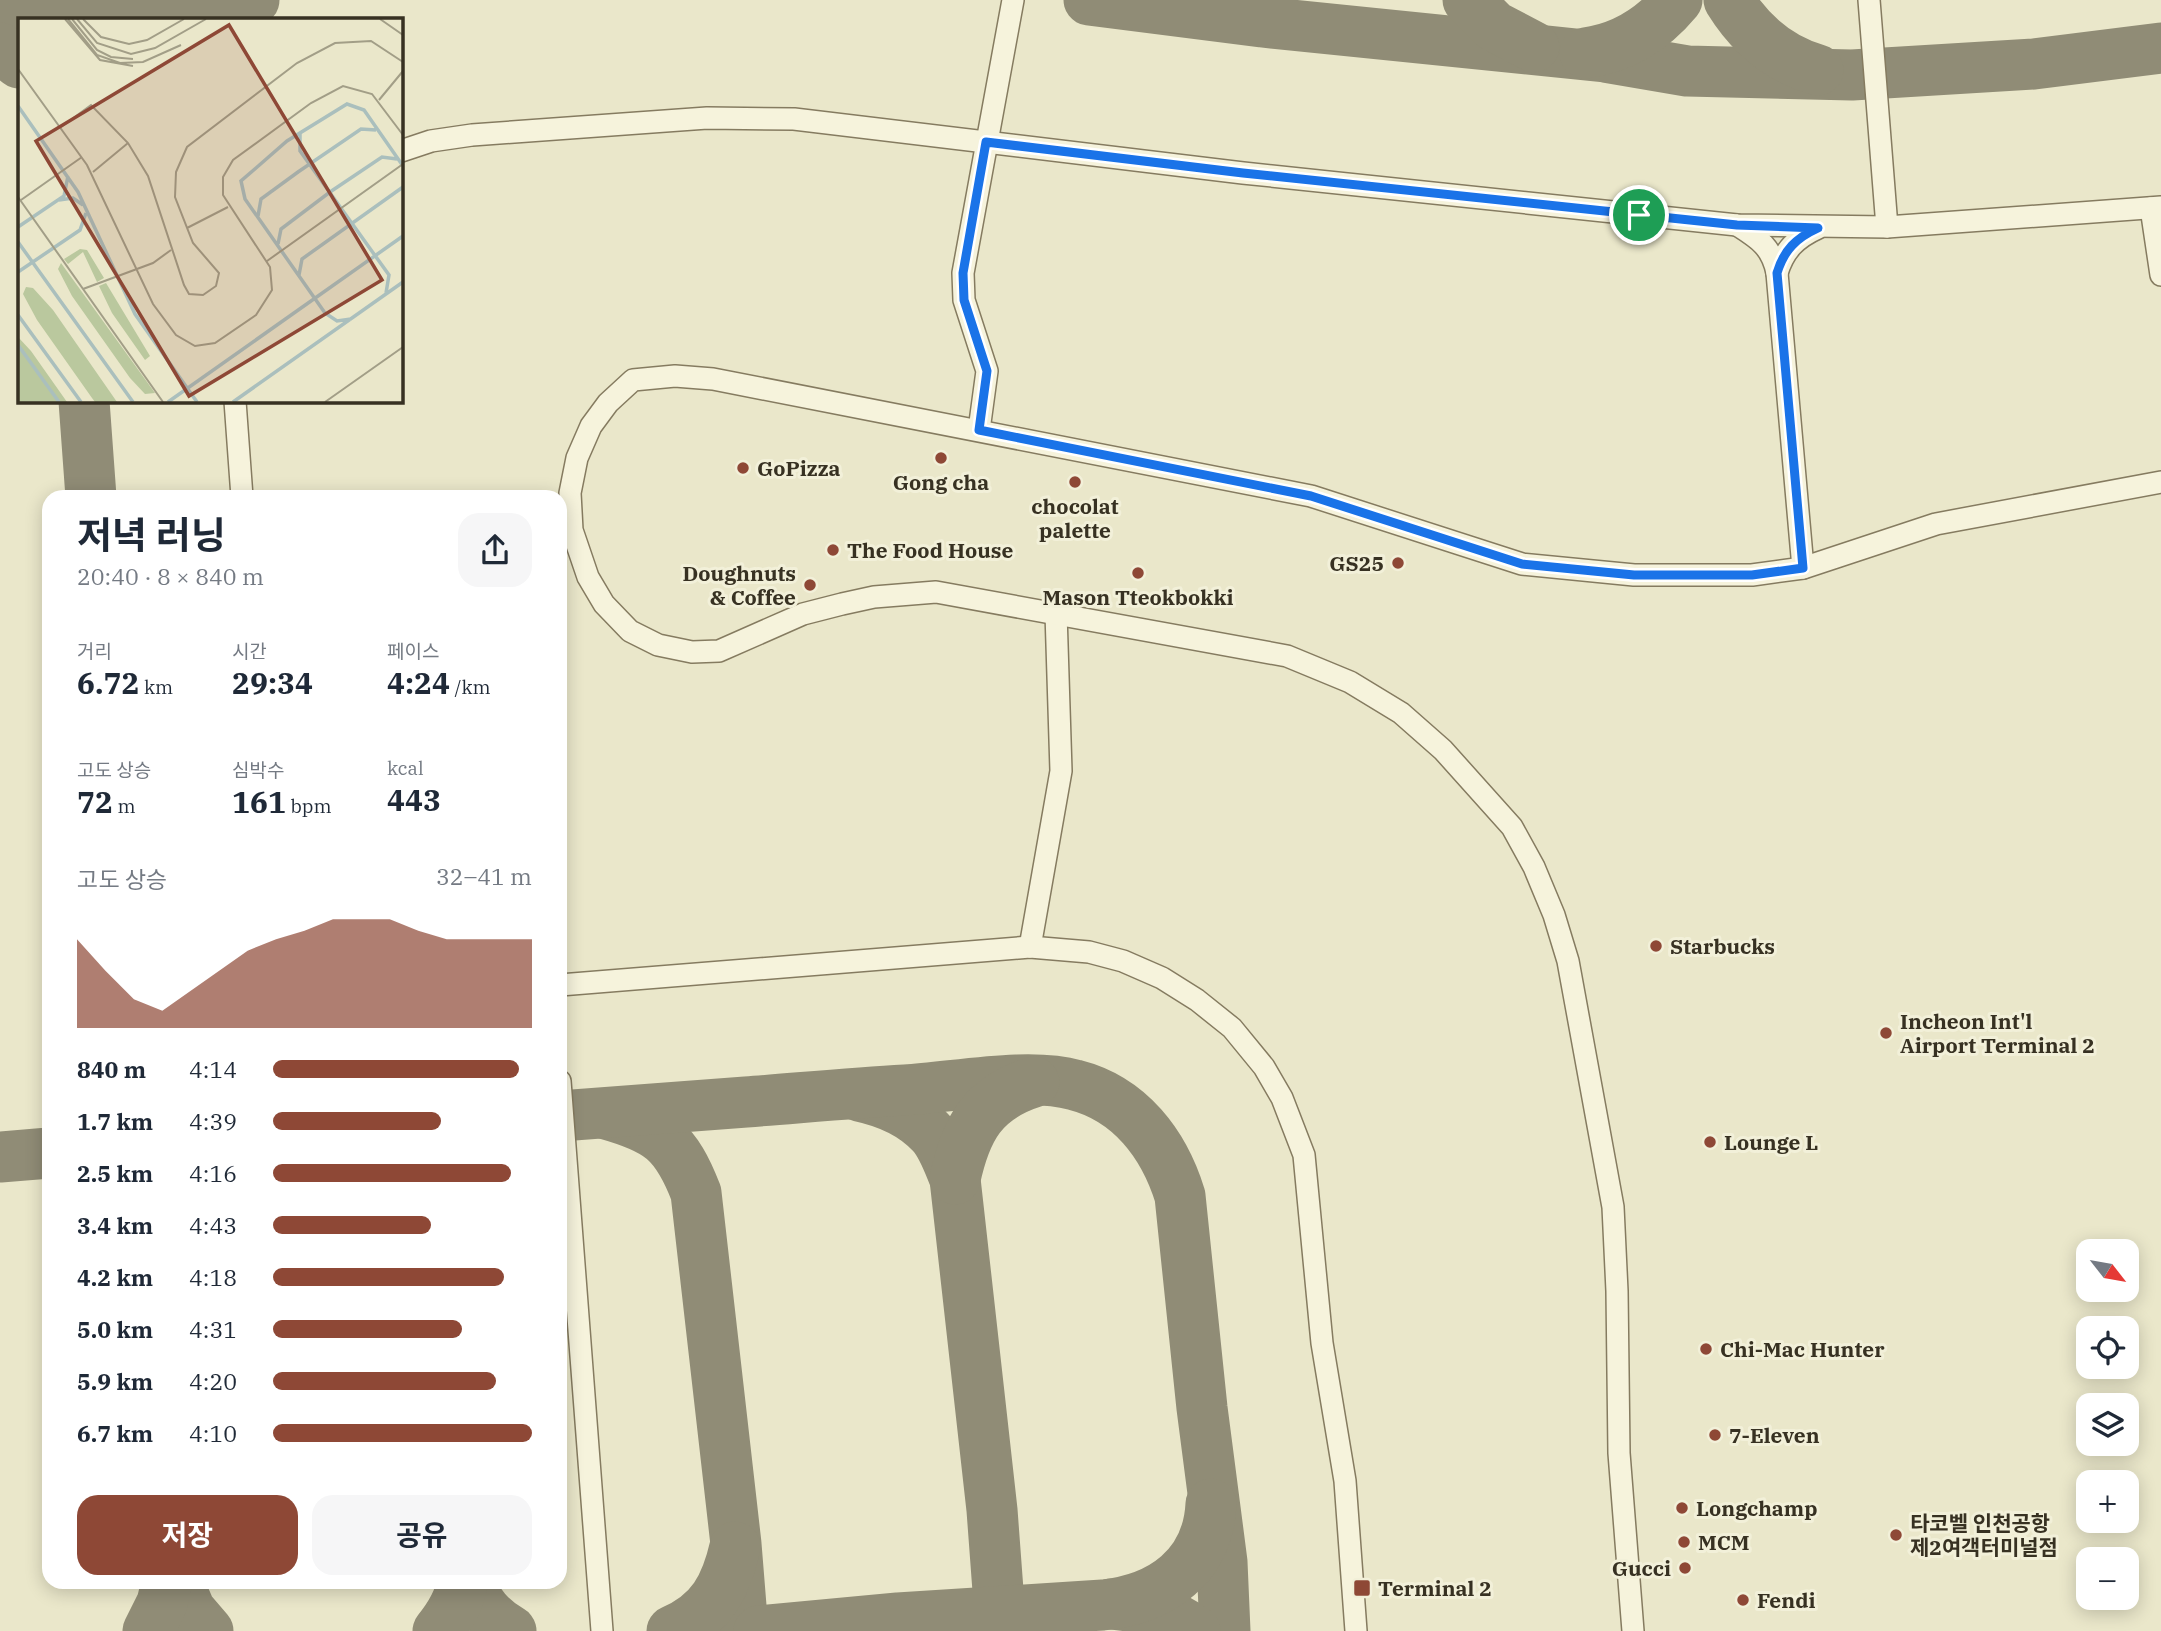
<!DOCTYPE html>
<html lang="ko">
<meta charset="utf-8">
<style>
:root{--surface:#fff;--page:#f6f6f7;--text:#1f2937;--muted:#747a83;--accent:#8e4836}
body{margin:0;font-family:"IBM Plex Serif","Noto Sans KR",serif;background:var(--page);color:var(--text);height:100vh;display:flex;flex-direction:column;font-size:26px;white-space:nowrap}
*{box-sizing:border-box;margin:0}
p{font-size:23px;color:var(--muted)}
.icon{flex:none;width:38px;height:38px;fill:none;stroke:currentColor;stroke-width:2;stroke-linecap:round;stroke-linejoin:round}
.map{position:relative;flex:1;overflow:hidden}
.drawer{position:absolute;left:42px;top:490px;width:525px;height:1099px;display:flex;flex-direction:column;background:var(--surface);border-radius:21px;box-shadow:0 4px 18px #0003}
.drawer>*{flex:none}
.needle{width:46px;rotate:121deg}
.tools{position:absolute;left:2076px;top:1239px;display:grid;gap:14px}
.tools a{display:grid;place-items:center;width:63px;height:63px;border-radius:14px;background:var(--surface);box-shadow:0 4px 18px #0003;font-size:35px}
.pin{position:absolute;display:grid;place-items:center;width:60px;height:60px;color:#fff;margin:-30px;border:4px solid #fff;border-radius:50%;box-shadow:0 2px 7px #0007}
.round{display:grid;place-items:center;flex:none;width:74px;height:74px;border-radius:21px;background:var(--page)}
.headline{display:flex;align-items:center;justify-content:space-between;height:119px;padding:0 35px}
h1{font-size:38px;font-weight:700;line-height:52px}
.figures{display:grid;grid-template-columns:repeat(3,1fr);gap:10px;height:119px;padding:7px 35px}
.figures div{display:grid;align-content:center}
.figures b{font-size:30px;font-weight:700}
.figures small{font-size:19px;font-weight:400}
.figures p{font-size:19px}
.chart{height:196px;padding:14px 35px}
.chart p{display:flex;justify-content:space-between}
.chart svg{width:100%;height:126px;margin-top:7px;fill:var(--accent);opacity:.7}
.cta{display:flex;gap:14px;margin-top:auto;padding:14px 35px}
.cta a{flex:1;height:80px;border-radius:21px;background:var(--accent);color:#fff;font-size:28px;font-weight:700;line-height:80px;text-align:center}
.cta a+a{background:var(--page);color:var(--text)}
ul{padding:0 35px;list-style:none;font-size:23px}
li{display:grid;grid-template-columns:112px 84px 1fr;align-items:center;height:52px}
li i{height:18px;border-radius:9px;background:var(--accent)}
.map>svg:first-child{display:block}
</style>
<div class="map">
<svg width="2161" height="1631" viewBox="0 0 2161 1631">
<rect width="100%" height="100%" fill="#eae7ca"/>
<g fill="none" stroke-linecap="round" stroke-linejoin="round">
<!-- taxiway -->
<g stroke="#908c76" stroke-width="51">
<path d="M 1089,0 L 1262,22 L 1605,57 L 1687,71 L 1852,75 L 2034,64 L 2161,48"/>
<path d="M 1468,0 L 1494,26 L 1534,47"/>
<path d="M 1729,0 C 1750,34 1779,59 1818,70"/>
<path d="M 0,20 L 254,0"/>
<path d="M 0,48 L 19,63"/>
<path d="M 1585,53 C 1623,48 1653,29 1677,0"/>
<path d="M 84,401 L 91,497"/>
<path d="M 859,1096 C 887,1102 913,1113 932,1134 C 943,1146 949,1165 955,1179 L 992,1510 L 1001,1631"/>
<path d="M 606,1114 C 659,1129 676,1141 696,1193 L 736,1544 L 743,1631"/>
<path d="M 560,1116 C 622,1111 684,1107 746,1102 C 799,1098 852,1093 905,1090 C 955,1087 1029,1072 1075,1085 C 1130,1099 1164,1144 1180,1196 L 1202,1408 L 1222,1562 L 1225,1631"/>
<path d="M 0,1157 L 49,1153"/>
<path d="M 955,1179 C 966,1128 983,1098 1034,1082"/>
<path d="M 178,1582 L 190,1610 L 208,1631"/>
<path d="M 469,1582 C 478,1604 490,1619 511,1631"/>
<path d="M 1111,1604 C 1146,1608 1166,1609 1195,1631"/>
<path d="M 148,1631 L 162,1603 L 167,1582"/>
<path d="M 438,1631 C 450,1616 460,1601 462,1582"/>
<path d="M 672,1631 C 712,1614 726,1586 735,1547"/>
<path d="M 759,1631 L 898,1618 L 1103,1605 C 1162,1599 1208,1566 1211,1504"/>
</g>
<!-- minor casing -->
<g stroke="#857b60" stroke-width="24">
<g id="minor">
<path d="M 1869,0 L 1887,227"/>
<path d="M 401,151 L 431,141 L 472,135 L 707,118 L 794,119 L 1243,173 L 1737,225 L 1887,227 L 2161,207"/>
<path d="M 2151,208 L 2161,275"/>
<path d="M 1737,225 C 1759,239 1772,247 1777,273 L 1803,568"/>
<path d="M 1777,273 C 1784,250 1796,238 1818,228"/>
<path d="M 235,401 L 242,497"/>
<path d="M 979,430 L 987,371 L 964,300 L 963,273 L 1013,0"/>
<path d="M 1030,947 L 1061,771 L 1056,613"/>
<path d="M 560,985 L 1030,947 L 1089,952 L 1123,961 L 1162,978 L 1197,1000 L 1232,1028 L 1264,1067 L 1282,1098 L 1304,1155 L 1322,1343 L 1345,1481 L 1356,1631"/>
<path d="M 560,1081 L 602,1631"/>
<path d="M 1633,1631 L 1619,1453 L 1617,1291 L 1613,1207 L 1568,961 L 1554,915 L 1534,867 L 1512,827 L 1443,750 L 1401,713 L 1350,682 L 1287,656 L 936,592 L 874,597 L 842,604 L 803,614 L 719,651 L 692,652 L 658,645 L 630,631 L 604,604 L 588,577 L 572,530 L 570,493 L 577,458 L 591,426 L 608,403 L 633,380 L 675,376 L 713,379 L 1311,496 L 1522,564 L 1634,575 L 1752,575 L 1803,568 L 1936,524 L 2161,482"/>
</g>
</g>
<!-- minor -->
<use href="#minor" stroke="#f6f3dc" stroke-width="21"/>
</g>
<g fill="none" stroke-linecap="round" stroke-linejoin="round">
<!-- route casing -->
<g stroke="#fff" stroke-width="14">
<path id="route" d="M 986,142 L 1243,173 L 1737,225 L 1818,228 C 1796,238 1784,250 1777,273 L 1803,568 L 1752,575 L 1634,575 L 1522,564 L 1311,496 L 979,430 L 987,371 L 964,300 L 963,273 Z"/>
</g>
<!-- route -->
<use href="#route" stroke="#1a73e8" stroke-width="9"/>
</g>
<!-- markers -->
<g fill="#8e4836" stroke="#f2f0d9" stroke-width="2.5">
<circle cx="941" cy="458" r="7"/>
<circle cx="743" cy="468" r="7"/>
<circle cx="1075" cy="482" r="7"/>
<circle cx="833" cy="550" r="7"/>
<circle cx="1398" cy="563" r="7"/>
<circle cx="1138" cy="573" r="7"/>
<circle cx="810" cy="585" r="7"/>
<circle cx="1656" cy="946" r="7"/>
<circle cx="1886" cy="1033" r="7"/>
<circle cx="1710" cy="1142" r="7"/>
<circle cx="1706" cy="1349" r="7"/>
<circle cx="1715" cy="1435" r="7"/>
<circle cx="1682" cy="1508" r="7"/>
<circle cx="1896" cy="1535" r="7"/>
<circle cx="1684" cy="1542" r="7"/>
<circle cx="1685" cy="1568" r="7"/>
<rect x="1353" y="1579" width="18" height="18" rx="3.5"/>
<circle cx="1743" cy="1600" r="7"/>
</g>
<g text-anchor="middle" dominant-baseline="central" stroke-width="6" stroke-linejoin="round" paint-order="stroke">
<!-- poi labels -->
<g font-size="21" font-weight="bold" fill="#373122" stroke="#f2f0d9" text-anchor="start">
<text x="757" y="468">GoPizza</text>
<text x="941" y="482" text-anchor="middle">Gong cha</text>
<text x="1075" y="506" text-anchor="middle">chocolat<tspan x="1075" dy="24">palette</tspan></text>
<text x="847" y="550">The Food House</text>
<text x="1384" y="563" text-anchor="end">GS25</text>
<text x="796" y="573" text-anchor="end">Doughnuts<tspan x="796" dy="24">&amp; Coffee</tspan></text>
<text x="1138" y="597" text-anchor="middle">Mason Tteokbokki</text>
<text x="1670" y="946">Starbucks</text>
<text x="1900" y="1021">Incheon Int'l<tspan x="1900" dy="24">Airport Terminal 2</tspan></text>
<text x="1724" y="1142">Lounge L</text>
<text x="1720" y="1349">Chi-Mac Hunter</text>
<text x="1729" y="1435">7-Eleven</text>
<text x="1696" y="1508">Longchamp</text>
<text x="1910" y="1523">타코벨 인천공항<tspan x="1910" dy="24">제2여객터미널점</tspan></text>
<text x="1698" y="1542">MCM</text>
<text x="1671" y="1568" text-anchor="end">Gucci</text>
<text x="1378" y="1588">Terminal 2</text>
<text x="1757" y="1600">Fendi</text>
</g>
</g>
<!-- overview -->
<g transform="translate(18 18)">
<rect width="385" height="385" fill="#eae7ca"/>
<path d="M 62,231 L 69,232 L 86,260 L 79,264 L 65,234 L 50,246 L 46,241 ZM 43,245 L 137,375 L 127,376 L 112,360 L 54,278 L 40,251 ZM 88,265 L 132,338 L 127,342 L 94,295 L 81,268 ZM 8,269 L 15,270 L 35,292 L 99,384 L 77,384 L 74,380 L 19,302 L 5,276 ZM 0,319 L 13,333 L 49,384 L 0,384 Z" fill="#bac89e"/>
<path fill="none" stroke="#aabfbd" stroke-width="3.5" d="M 0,88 L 60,174 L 117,296 L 179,384M 282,115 L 282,133 L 371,257 L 368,275M 41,182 L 55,180 L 65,187M 240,198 L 243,181 L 280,154 L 343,111 L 358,112M 0,209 L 46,178 L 50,158M 0,224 L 115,384M 260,226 L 263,211 L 312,174 L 364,139 L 379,141M 0,254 L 62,212 L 68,195M 281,257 L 284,241 L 385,169M 0,297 L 63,384M 333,301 L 319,303 L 307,295 L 227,181 L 223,163 L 269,123 L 329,86 L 346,92 L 385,148M 0,327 L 41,384M 150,384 L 385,218M 215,384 L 385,264"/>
<path fill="none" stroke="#a29e87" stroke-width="2" d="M 47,1 L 82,42 L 115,48M 50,1 L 79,37 L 102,45 L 125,44 L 163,27M 54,1 L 79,32 L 93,39 L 115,41M 59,1 L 79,25 L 113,36 L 137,30 L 188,1M 65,1 L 83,19 L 111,26 L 129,22 L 166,1M 362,1 L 385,17M 0,51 L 69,147 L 135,286 L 158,317 L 177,328 L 197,325 L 238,297 L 254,272 L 252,249 L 205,177 L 205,159 L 215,142 L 293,85 L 325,68 L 354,76 L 385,117M 361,82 L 385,53M 43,109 L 73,87 L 110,125 L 130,158 L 166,267 L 171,276 L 185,277 L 198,268 L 201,255 L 175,225 L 157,179 L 158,154 L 169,129 L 279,45 L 317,25 L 353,23 L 385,44M 75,154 L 110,125M 0,179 L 145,384M 3,182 L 64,139M 169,210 L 210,189M 249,243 L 385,146M 65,271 L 135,245 L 153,232M 307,384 L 385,329"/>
<path fill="#8e4836" fill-opacity="0.15" stroke="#8e4836" stroke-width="3.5" d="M 211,7 L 364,262 L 171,378 L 18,123 Z"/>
<rect width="385" height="385" fill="none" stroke="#373122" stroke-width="3.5"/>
</g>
</svg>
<div class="tools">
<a><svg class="needle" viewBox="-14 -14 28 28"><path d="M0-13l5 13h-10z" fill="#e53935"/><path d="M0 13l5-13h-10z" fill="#747a83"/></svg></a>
<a><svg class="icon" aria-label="locate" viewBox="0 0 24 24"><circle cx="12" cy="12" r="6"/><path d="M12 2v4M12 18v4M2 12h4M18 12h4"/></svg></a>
<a><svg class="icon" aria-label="layers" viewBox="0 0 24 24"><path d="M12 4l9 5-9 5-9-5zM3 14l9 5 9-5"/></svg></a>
<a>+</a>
<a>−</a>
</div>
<div class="pin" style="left:1639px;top:215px;background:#1e9e55"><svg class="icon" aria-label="arrive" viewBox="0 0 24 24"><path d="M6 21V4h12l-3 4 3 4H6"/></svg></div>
<section class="drawer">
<div class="headline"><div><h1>저녁 러닝</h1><p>20:40 · 8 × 840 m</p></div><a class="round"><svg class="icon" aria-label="share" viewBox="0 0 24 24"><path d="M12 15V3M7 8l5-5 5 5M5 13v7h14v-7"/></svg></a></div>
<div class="figures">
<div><p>거리</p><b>6.72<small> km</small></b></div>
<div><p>시간</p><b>29:34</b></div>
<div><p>페이스</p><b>4:24<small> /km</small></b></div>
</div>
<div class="figures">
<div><p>고도 상승</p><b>72<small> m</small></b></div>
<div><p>심박수</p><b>161<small> bpm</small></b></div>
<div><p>kcal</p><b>443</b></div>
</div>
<div class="chart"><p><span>고도 상승</span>32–41 m</p>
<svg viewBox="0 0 160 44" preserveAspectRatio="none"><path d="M0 44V13L10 24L20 34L30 38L40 31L50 24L60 17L70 13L80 10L90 6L100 6L110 6L120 10L130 13L140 13L150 13L160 13V44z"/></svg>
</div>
<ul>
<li><b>840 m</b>4:14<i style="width:95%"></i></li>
<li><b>1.7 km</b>4:39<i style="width:65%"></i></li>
<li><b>2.5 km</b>4:16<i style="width:92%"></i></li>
<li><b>3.4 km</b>4:43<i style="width:61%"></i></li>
<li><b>4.2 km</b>4:18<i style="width:89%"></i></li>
<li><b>5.0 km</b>4:31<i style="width:73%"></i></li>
<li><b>5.9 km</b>4:20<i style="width:86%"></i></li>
<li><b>6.7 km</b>4:10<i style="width:100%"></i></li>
</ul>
<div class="cta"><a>저장</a><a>공유</a></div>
</section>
</div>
